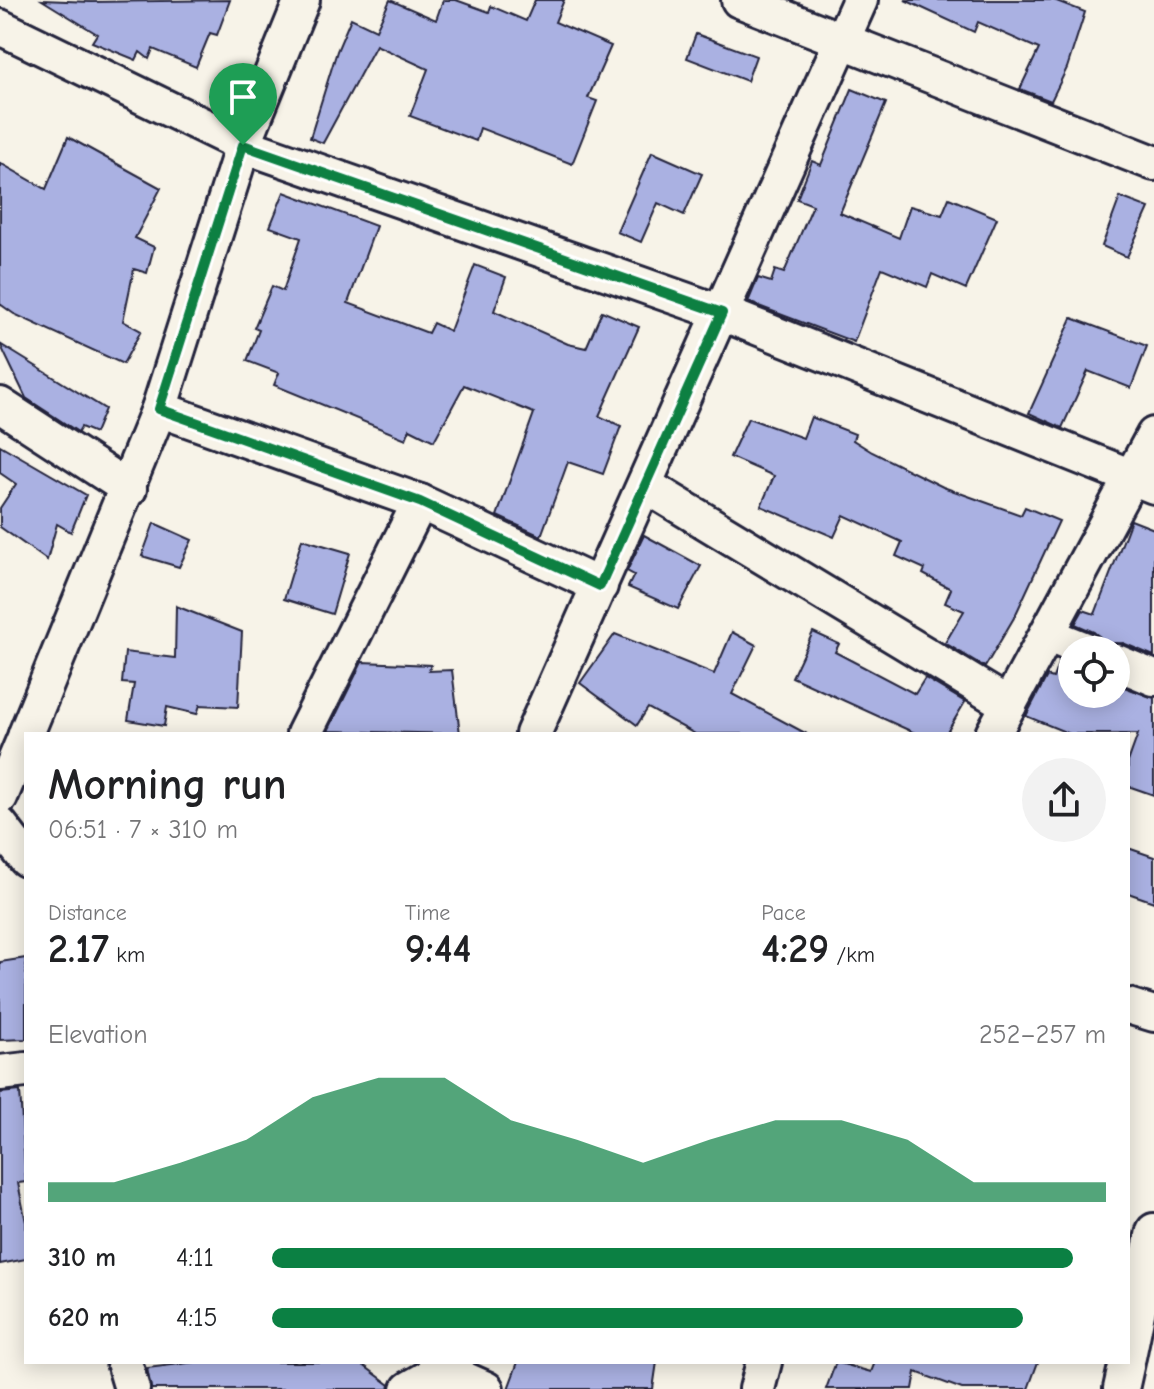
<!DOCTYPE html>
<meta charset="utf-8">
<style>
:root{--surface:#fff;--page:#f2f2f2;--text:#202124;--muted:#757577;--accent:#0b8043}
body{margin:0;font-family:"Comic Neue",sans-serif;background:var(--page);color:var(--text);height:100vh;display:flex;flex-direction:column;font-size:30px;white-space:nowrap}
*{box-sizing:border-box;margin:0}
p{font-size:26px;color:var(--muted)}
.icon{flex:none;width:44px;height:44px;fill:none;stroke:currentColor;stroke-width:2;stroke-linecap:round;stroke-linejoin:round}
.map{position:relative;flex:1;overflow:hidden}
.panel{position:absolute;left:24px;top:732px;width:1106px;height:632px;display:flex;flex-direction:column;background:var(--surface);border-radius:0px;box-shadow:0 4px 20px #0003}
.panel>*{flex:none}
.buttons{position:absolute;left:1058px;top:636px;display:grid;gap:16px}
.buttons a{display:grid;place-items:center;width:72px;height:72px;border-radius:50%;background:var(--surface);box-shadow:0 4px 20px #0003;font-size:40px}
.pin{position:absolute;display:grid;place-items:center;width:68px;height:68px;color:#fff;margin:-82px -34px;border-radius:50% 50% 50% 0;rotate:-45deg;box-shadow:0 0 8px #0007}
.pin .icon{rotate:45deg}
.round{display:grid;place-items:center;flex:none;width:84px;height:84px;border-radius:42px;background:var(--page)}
.headline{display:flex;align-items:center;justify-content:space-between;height:136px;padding:0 24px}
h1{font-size:44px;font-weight:700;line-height:60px}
.stats{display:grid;grid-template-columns:repeat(3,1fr);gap:12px;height:136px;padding:8px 24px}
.stats div{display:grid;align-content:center}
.stats b{font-size:40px;font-weight:700}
.stats small{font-size:22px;font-weight:400}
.stats p{font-size:22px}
.chart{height:224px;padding:16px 24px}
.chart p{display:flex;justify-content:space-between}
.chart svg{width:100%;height:144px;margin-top:8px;fill:var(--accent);opacity:.7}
ul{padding:0 24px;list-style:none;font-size:26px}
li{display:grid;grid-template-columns:128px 96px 1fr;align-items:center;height:60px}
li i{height:20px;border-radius:10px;background:var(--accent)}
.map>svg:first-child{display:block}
</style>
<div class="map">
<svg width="1154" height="1389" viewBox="0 0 1154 1389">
<rect width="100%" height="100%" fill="#f7f3e8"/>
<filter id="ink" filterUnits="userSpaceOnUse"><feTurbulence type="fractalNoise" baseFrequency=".0125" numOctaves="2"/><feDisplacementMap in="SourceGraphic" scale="16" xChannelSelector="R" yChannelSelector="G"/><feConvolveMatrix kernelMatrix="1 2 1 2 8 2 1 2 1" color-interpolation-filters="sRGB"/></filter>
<g filter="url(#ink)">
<!-- building -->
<g fill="#aab1e2" stroke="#22223b" stroke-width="2">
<path d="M 42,0 L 91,2 L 230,0 L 217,35 L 210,33 L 196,67 L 153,49 L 149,59 L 140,52 L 136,60 L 92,42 L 97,34 Z"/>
<path d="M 390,0 L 436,20 L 443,0 L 456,0 L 489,12 L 491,6 L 526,21 L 535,0 L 564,0 L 555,22 L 611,46 L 588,98 L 597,101 L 572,164 L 480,128 L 476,141 L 410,116 L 428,69 L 376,45 L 323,143 L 310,138 L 337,51 L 351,18 L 376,30 Z"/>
<path d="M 905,0 L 1054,0 L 1085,12 L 1067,68 L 1051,101 L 1020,89 L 1039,49 L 978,22 L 974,32 Z"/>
<path d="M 696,34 L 756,56 L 747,81 L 687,58 Z"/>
<path d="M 852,89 L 886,103 L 840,213 L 899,238 L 910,206 L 942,215 L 949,198 L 997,218 L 966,289 L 932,274 L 927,287 L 882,268 L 854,342 L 748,302 L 758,278 L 771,282 L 775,270 L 784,273 L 813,205 L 797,199 L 812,161 L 821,165 Z"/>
<path d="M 68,137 L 161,188 L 135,238 L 154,247 L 147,273 L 134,269 L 123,321 L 141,331 L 123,364 L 14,314 L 0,304 L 0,163 L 46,189 Z"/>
<path d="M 652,152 L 702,174 L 684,215 L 658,203 L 641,242 L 617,232 Z"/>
<path d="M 284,192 L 376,226 L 348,303 L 428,333 L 433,323 L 450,331 L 475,265 L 506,277 L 494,311 L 568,344 L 586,348 L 602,311 L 639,327 L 599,416 L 621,426 L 603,474 L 568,462 L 541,536 L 497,516 L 534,413 L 464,385 L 434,441 L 410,429 L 406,439 L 274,385 L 279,373 L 247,361 L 259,330 L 254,328 L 272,286 L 283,291 L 301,238 L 270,227 Z"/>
<path d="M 1120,197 L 1149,208 L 1127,257 L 1102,246 Z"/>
<path d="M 1072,318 L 1147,346 L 1131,388 L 1088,371 L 1062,428 L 1029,413 Z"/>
<path d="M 0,344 L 105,409 L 95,433 L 81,427 L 78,432 L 26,398 Z"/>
<path d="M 811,417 L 855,434 L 853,440 L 872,452 L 943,487 L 1021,515 L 1025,507 L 1059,521 L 1015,616 L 985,667 L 945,643 L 964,611 L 945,603 L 951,589 L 923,574 L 925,569 L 896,556 L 902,542 L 844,515 L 834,537 L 761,506 L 774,476 L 730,457 L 748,418 L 803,438 Z"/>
<path d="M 0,445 L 86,495 L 71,532 L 57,524 L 47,560 L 0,527 L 0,508 L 16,484 L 0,473 Z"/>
<path d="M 1131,520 L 1154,529 L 1154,656 L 1123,643 L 1105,645 L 1094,632 L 1075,624 L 1083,610 L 1095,614 Z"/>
<path d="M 154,523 L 192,540 L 179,567 L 142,556 Z"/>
<path d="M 644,535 L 701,566 L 678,609 L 628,587 L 634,575 L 627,571 Z"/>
<path d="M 302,539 L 350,553 L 332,614 L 284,599 Z"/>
<path d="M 176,606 L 242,632 L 238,707 L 200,705 L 197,714 L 167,707 L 164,726 L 128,720 L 134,684 L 122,683 L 125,652 L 175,658 Z"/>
<path d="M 732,632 L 756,645 L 732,694 L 807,734 L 695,734 L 648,708 L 637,725 L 580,683 L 615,634 L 714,674 Z"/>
<path d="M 813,632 L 839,644 L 835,652 L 915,694 L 925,678 L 965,702 L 946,734 L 917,734 L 792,677 Z"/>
<path d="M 1059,661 L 1072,666 L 1072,694 L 1116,694 L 1116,684 L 1154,698 L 1154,795 L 1128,786 L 1128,762 L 1138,734 L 1070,734 L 1026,716 L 1047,676 L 1053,678 Z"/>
<path d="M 362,662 L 431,665 L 429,671 L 452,670 L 460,734 L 328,731 Z"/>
<path d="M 1128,848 L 1154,857 L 1154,902 L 1128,893 Z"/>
<path d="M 26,958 L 26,1039 L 0,1040 L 0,962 Z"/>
<path d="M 20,1091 L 26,1182 L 18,1183 L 26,1222 L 26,1259 L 0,1264 L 0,1093 Z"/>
<path d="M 196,1362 L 359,1362 L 390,1385 L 389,1389 L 151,1389 L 147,1368 Z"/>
<path d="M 518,1362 L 657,1362 L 653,1389 L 508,1389 Z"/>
<path d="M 836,1362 L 871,1372 L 875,1362 L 1038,1362 L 1028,1389 L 962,1389 L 916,1372 L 913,1389 L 826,1389 Z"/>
</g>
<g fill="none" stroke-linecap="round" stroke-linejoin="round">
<!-- minor casing -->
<g stroke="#22223b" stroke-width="40">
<g id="minor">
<path d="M 739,0 L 1154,163"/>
<path d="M 0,27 L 243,145 L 722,313 L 1154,486"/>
<path d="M 0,405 L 129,489"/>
<path d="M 159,409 L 420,502 L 600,586"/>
<path d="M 645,485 L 1009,705"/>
<path d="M 1048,635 L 1086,650"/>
<path d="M 1116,662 L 1154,678"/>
<path d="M 26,734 L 159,409 L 243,145 L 302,0"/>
<path d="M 304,734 L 420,502"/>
<path d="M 533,734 L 860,0"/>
<path d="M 993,734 L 1154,435"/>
<path d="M 0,797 L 26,735"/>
<path d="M 0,825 L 26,859"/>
<path d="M 1128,1006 L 1154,1014"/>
<path d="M 0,1073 L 26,1070"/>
<path d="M 1128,1357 L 1154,1231"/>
<path d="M 124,1362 L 132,1389"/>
<path d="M 436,1362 L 443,1370 L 486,1389"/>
<path d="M 409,1389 L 456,1362"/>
<path d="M 757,1389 L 764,1362"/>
<path d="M 1121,1389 L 1127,1362"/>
</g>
</g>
<!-- minor -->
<use href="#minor" stroke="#f7f3e8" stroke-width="34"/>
</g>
</g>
<g fill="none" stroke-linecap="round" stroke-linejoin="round" filter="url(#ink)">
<!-- route casing -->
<g stroke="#fff" stroke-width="16">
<path id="route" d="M 243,145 L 722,313 L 600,586 L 420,502 L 159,409 Z"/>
</g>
<!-- route -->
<use href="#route" stroke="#0b8043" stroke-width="10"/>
</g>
</svg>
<div class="buttons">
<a><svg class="icon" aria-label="locate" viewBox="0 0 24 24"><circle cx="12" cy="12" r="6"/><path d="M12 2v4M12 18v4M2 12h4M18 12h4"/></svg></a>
</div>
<div class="pin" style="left:243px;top:145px;background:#1e9e55"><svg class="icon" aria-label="arrive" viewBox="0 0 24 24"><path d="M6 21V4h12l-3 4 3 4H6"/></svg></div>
<section class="panel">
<div class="headline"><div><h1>Morning run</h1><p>06:51 · 7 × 310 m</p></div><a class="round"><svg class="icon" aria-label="share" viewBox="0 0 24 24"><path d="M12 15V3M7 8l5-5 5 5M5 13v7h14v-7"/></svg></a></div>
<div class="stats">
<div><p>Distance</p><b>2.17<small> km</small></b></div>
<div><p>Time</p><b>9:44</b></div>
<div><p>Pace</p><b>4:29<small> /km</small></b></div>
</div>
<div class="chart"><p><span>Elevation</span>252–257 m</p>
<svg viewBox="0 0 160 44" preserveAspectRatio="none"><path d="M0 44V38L10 38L20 32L30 25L40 12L50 6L60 6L70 19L80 25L90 32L100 25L110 19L120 19L130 25L140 38L150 38L160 38V44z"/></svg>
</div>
<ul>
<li><b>310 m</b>4:11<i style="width:96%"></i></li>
<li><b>620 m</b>4:15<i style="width:90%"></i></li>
</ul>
</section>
</div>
